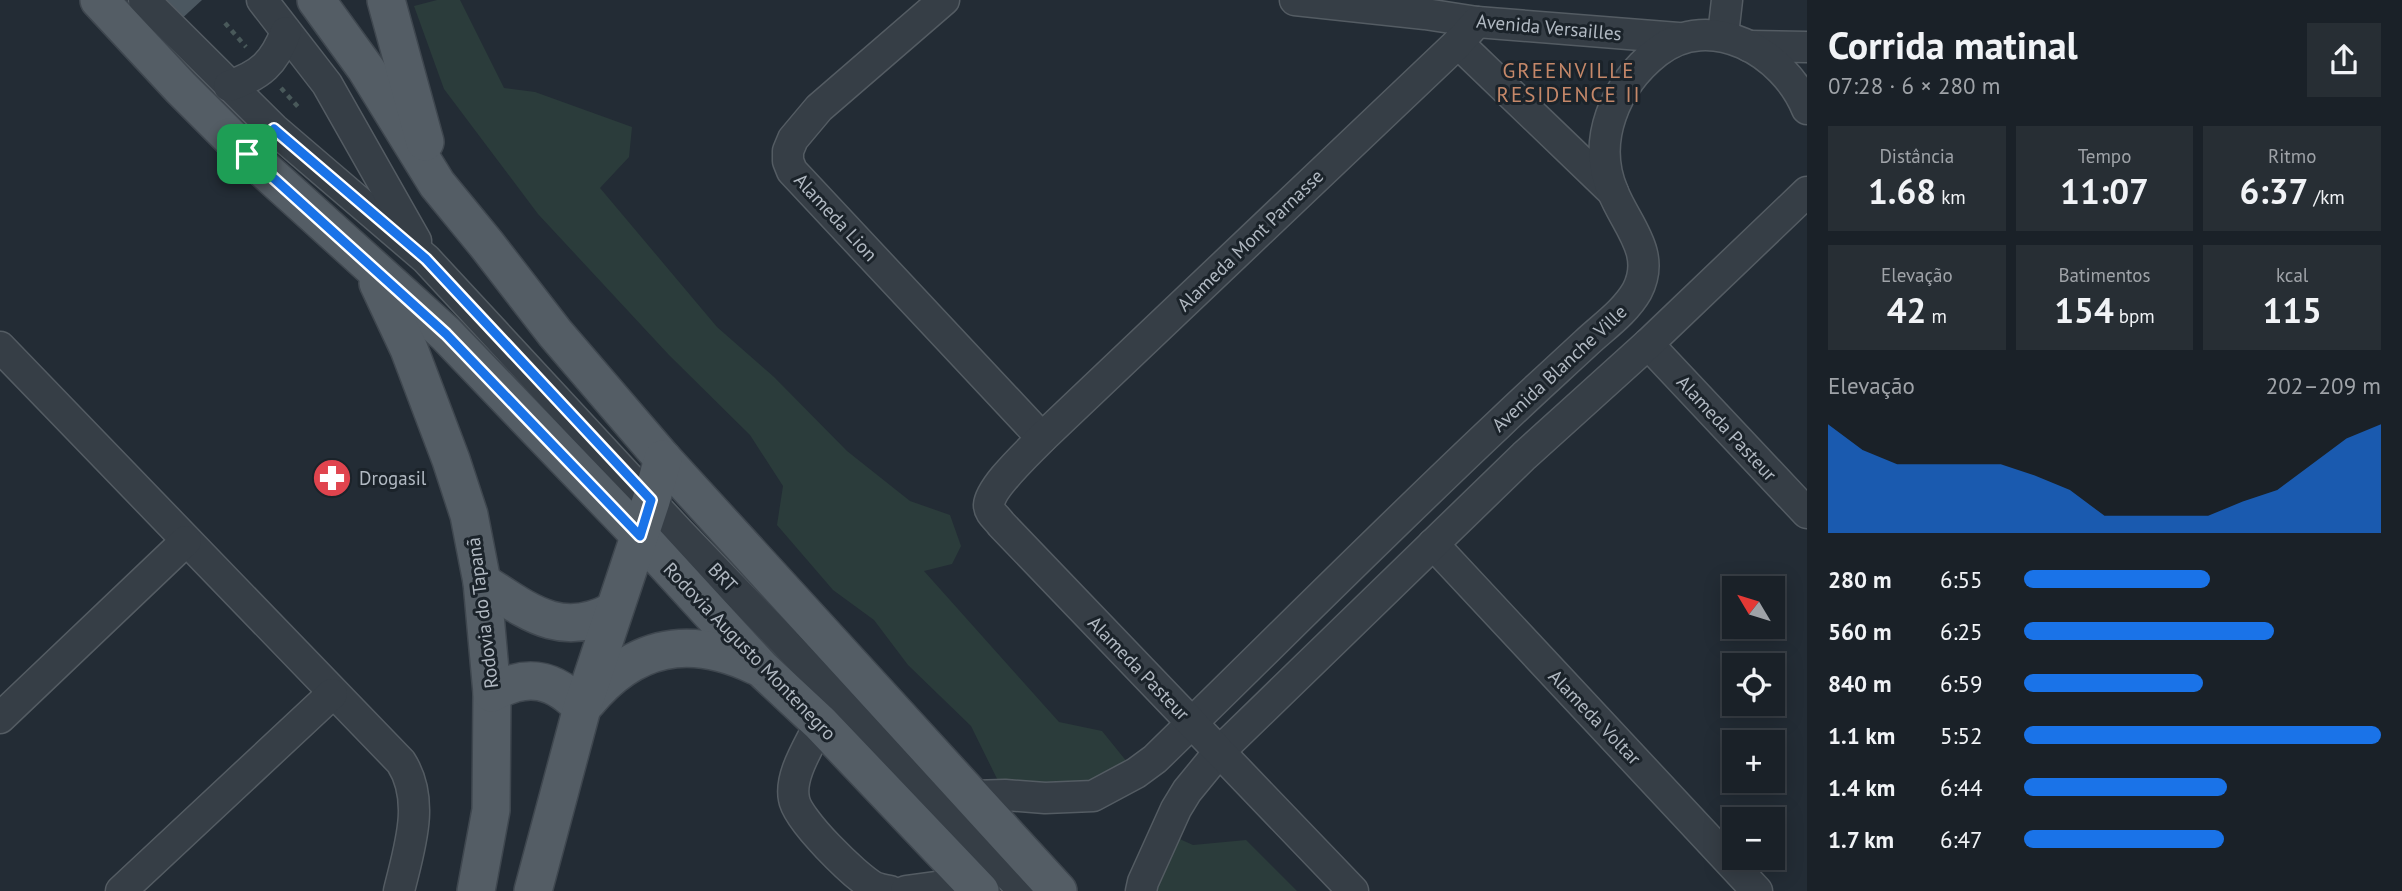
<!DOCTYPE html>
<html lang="pt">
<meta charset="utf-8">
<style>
:root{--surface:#1a2128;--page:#272e34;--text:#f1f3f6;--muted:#9fa3a8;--line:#383e45;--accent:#1a73e8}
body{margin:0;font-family:"PT Sans",sans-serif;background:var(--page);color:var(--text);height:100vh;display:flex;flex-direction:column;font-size:26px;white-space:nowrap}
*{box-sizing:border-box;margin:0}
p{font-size:23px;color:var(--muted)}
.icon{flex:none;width:38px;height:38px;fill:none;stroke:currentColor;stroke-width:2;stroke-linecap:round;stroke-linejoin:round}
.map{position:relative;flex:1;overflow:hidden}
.drawer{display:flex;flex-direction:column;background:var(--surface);width:595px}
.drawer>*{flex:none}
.needle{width:46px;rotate:308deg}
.buttons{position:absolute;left:1722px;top:576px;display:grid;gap:14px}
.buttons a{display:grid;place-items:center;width:63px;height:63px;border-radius:0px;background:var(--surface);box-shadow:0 4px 18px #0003,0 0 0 2px var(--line);font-size:35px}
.pin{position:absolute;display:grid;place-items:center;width:60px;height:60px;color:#fff;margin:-30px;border-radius:14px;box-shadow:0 4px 10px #0006}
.round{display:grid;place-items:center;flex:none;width:74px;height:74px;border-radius:0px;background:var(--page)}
.overview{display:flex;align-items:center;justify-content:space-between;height:119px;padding:0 21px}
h1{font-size:38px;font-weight:800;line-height:52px}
.figures{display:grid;grid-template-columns:repeat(3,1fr);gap:10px;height:119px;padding:7px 21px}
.figures div{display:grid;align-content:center;border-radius:0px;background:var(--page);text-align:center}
.figures b{font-size:35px;font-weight:800}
.figures small{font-size:19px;font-weight:400}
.figures p{font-size:19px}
.chart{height:196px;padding:14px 21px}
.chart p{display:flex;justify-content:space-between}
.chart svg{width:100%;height:126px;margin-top:7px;fill:var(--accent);opacity:.7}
ul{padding:0 21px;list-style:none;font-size:23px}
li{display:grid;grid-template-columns:112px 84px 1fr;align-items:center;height:52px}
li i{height:18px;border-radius:9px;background:var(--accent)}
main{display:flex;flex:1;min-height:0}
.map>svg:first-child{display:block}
</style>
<main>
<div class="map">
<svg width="1807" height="891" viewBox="0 0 1807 891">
<rect width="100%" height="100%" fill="#232c35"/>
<!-- green -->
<g fill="#2b3c3b">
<path d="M 437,0 L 460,0 L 504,88 L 535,92 L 632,127 L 629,157 L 600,188 L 717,327 L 774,377 L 847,451 L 910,501 L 950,515 L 961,546 L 952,564 L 924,571 L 1059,722 L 1102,731 L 1136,773 L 1093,796 L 1005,795 L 971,726 L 908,665 L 874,620 L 833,590 L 777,525 L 783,486 L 750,435 L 669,355 L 538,214 L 444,89 L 414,6 Z"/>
<path d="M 1164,832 L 1193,845 L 1246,840 L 1297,891 L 1145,891 Z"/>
</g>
<!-- building -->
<path fill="#4b5760" d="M 155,0 L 202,0 L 177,23 Z"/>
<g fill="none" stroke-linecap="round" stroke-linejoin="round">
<!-- minor casing -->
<g stroke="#545c63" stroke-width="33">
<g id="minor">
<path d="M 144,0 L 274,129 L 426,259 L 679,532 L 1024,891"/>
<path d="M 262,0 L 327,84 L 416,241"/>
<path d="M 944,0 L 819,108 L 793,139 L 788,151 L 788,161 L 792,171 L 1042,438"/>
<path d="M 1295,0 L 1425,14 L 1477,22 L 1678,38"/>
<path d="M 1723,35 L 1727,0"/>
<path d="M 1458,43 L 1613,192"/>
<path d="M 1749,46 L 1807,47"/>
<path d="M 229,86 C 261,75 274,63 286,32"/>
<path d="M 1648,344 L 1807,513"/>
<path d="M 0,347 L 401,762 C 426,801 409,849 399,891"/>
<path d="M 1433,544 L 1757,891"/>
<path d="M 0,718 L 186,541"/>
<path d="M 820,723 C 810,745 789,775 794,799 C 797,820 855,876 874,887 C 879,889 884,890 890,891"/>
<path d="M 971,796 L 1005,795 L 1045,798 L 1093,796 L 1136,773 L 1155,759 C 1270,647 1383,533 1499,424 C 1528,396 1557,370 1586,343 C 1603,327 1625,312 1637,291 C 1657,253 1626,225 1613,192 C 1591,141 1615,85 1657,52 C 1710,10 1784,52 1807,109"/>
<path d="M 121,891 L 332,694"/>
<path d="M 906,891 L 972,882"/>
<path d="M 1141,891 L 1143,882 L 1176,809 L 1187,791 L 1219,752 L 1524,456 L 1648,344 L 1807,192"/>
<path d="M 1353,891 L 1001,524 C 997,518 989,513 989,505 C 990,487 1029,452 1042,438 L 1458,43 L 1477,22"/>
</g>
</g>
<!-- major casing -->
<g stroke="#3f474f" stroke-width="40">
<g id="major">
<path d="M 99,0 L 181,88 L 247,154 L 446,334 L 640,536 L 761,668 L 820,723 L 980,891"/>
<path d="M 316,0 L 366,69 L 437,184 L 487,245 L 555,333 L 663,459 L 1058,891"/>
<path d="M 386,0 L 425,142"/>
<path d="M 378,283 L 409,349 L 451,460 L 469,515 L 482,582 L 492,693 L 491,810 L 476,891"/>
<path d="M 482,582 C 526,610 560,640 613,611"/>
<path d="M 492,693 C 528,672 555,679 582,708"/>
<path d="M 587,702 C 634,645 689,634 756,666"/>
<path d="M 533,891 L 582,708 L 651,501 L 663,459"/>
</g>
</g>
<!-- path -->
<g stroke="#49595a" stroke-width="4.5" stroke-dasharray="5 5" stroke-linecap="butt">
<path d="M 225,23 L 246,47"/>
<path d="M 281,88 L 299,108"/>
</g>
<!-- minor -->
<use href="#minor" stroke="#363e46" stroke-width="30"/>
<!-- major -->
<use href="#major" stroke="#545d65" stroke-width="37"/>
</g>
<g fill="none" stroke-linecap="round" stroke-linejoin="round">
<!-- route casing -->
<g stroke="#fff" stroke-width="14">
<path id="route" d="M 274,129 L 426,259 L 651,500 L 640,536 L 446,334 L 247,154 Z"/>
</g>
<!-- route -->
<use href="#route" stroke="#1a73e8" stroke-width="9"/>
</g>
<!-- icons -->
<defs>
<g id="pharmacy-disc" transform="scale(2.0125)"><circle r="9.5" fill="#e0444e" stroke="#1b232a"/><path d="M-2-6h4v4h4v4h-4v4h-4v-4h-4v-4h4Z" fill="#fff"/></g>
</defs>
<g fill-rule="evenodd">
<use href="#pharmacy-disc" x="332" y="478"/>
</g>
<g text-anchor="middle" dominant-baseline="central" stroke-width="6" stroke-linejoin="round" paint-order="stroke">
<!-- street labels -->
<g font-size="19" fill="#b1b9c2" stroke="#1b232a">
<text transform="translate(1549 27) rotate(5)">Avenida Versailles</text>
<text transform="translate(836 217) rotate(47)">Alameda Lion</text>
<text transform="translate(1250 240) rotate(-44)">Alameda Mont Parnasse</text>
<text transform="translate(1559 368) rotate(-43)">Avenida Blanche Ville</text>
<text transform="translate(1727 428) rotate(47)">Alameda Pasteur</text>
<text transform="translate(723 577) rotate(46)">BRT</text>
<text transform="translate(482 613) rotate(-97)">Rodovia do Tapanã</text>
<text transform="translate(750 651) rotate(46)">Rodovia Augusto Montenegro</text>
<text transform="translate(1139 668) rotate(46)">Alameda Pasteur</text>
<text transform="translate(1595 717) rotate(46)">Alameda Voltar</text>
</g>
<!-- poi labels -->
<g font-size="19" fill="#b1b9c2" stroke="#1b232a" text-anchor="start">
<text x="359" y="478">Drogasil</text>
</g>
<!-- neighbourhood labels -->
<g font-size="21" letter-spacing="2" fill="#c58869" stroke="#1b232a">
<text x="1569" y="70">GREENVILLE<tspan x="1569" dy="24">RESIDENCE II</tspan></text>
</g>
</g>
</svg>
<div class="buttons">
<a><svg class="needle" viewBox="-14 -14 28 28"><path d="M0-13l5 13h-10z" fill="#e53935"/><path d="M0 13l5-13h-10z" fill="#9fa3a8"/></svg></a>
<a><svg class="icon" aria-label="locate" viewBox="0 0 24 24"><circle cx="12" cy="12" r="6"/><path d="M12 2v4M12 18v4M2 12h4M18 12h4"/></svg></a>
<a>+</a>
<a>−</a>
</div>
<div class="pin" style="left:247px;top:154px;background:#1e9e55"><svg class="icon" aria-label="arrive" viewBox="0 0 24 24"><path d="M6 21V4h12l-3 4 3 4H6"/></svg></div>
</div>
<section class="drawer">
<div class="overview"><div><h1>Corrida matinal</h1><p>07:28 · 6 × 280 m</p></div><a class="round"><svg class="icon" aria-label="share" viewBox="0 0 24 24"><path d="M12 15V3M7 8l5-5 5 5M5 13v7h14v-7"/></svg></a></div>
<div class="figures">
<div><p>Distância</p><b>1.68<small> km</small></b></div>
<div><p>Tempo</p><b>11:07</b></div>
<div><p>Ritmo</p><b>6:37<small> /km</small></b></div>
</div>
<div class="figures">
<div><p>Elevação</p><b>42<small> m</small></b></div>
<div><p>Batimentos</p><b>154<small> bpm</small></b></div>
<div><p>kcal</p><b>115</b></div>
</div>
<div class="chart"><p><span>Elevação</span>202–209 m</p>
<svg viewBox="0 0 160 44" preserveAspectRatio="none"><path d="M0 44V6L10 15L20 20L30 20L40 20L50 20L60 24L70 29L80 38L90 38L100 38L110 38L120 33L130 29L140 20L150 11L160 6V44z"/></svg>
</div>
<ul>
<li><b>280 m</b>6:55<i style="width:52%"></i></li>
<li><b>560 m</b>6:25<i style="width:70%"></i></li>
<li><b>840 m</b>6:59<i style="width:50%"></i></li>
<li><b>1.1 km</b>5:52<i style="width:100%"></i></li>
<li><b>1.4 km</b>6:44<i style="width:57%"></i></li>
<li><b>1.7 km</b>6:47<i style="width:56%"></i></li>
</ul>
</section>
</main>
